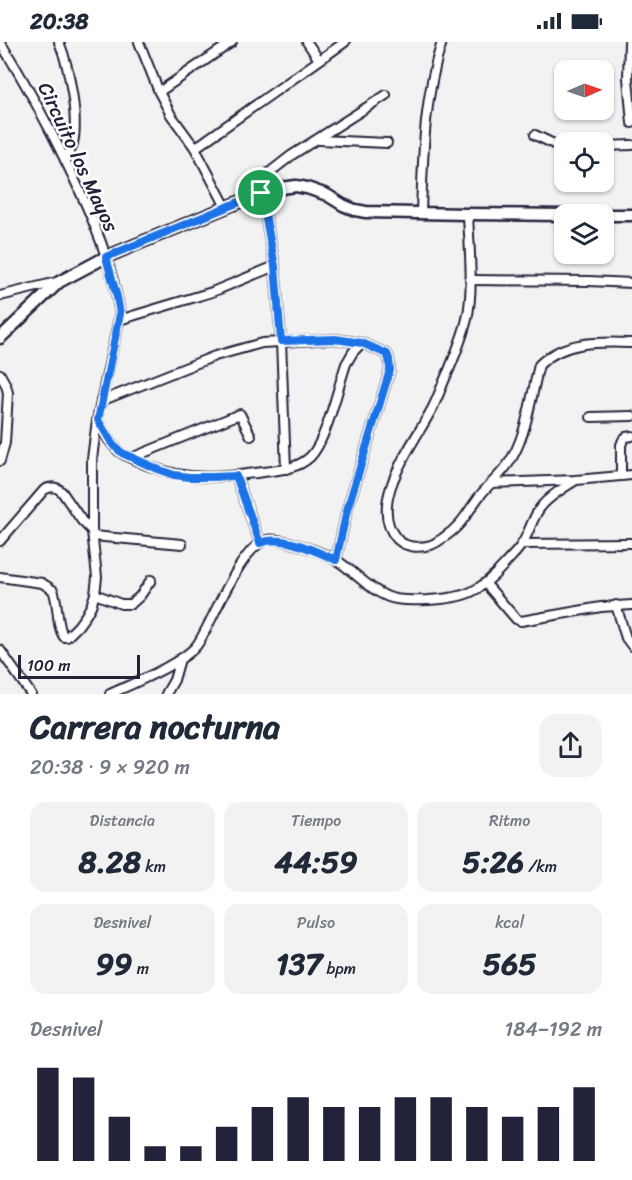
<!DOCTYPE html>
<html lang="es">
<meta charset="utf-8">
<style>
:root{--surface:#fff;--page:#f2f2f3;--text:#1f2937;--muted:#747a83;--accent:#22223b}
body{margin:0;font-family:Sriracha,sans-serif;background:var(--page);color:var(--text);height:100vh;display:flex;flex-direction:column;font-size:22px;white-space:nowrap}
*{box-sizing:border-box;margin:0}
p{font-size:20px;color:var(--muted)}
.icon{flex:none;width:33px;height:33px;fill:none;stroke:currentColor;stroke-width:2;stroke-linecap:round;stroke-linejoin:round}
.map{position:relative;height:652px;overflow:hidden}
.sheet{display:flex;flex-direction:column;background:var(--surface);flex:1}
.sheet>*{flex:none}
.needle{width:39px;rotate:88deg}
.tools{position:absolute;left:554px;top:18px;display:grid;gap:12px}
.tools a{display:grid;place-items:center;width:60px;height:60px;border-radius:12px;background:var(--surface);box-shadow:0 2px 4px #0004;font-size:30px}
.scale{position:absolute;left:18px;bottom:15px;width:122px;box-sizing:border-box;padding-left:6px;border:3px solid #22223b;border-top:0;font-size:16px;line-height:21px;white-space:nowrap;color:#22223b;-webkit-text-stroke:4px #fff;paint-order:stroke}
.pin{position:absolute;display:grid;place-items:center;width:51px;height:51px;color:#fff;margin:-26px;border:3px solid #fff;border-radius:50%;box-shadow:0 2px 6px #0007}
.round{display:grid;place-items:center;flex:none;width:63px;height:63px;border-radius:18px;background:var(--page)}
.head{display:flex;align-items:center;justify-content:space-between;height:102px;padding:0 30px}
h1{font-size:33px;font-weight:700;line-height:45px}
.figures{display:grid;grid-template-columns:repeat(3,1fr);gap:9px;height:102px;padding:6px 30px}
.figures div{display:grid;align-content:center;border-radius:15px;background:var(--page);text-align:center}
.figures b{font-size:30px;font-weight:700}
.figures small{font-size:16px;font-weight:400}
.figures p{font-size:16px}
.chart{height:168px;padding:12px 30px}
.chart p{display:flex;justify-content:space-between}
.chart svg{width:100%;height:108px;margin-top:6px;stroke:var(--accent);stroke-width:6}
.status{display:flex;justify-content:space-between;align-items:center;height:42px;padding:0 30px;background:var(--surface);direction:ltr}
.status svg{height:16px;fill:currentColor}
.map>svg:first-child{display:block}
</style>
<div class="status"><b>20:38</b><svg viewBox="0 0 49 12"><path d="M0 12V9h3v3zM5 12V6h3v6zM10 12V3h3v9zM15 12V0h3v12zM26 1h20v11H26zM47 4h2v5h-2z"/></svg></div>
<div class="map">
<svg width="632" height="652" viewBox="0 0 632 652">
<rect width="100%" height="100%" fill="#f2f2f3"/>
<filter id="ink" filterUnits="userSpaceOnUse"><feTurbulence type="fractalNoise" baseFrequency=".0167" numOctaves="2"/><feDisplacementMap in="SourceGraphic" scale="12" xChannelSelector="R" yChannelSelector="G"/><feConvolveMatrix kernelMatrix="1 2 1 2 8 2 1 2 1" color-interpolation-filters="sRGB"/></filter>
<g filter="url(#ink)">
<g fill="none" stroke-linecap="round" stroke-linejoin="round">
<!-- street casing -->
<g stroke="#22223b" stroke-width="12">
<g id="street">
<path d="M 59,0 C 69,24 80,80 72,105 C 70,109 67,114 65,118"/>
<path d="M 139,0 L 159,50 L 171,73 L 195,106 L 226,165"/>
<path d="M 307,0 L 319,18"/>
<path d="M 629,0 L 628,36 L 632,81"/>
<path d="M 159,50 L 232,0"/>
<path d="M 535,93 L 558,104 L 564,104"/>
<path d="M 319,98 L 387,101"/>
<path d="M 603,104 L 632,103"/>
<path d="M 195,106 L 345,0"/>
<path d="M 261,151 L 275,224 L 281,299 L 286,427"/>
<path d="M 245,156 L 265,134 L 292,113 L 386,53"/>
<path d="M 421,171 C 423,113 424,55 442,0"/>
<path d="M 468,172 C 469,203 474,248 467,277 C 463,294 456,311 449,328 C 443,340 439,353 433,365 C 416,399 365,461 397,497 C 406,506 420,506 431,503 C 436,501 439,499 443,496 C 462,483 465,474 478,456 C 489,441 505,431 513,414 C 527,389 532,351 539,323 C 564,298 600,300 632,301"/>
<path d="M 470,238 L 589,239 L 632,241"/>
<path d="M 0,254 L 57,240"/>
<path d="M 119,278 L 212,250 L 275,224"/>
<path d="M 0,332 L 6,343 L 8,351 L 5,401 L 0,419"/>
<path d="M 101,359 L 215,314 L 262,301 L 335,297 L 362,301 L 387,312 L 389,317 L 390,328 L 347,468 L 336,518"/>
<path d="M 591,375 L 632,374"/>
<path d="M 97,378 C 104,390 110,403 121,411 C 129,416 138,419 146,423 C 187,439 220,436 263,430 C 279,428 297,427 310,415 C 326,400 338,345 346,322 L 353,310 L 362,301"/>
<path d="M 131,416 L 240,372 L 251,394"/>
<path d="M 236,434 L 260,501"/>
<path d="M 621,434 L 621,403 L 623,398 L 626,395 L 632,394"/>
<path d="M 492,441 L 576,438 L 632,433"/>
<path d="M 93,494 L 182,502"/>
<path d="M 0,499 L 44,448 C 51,444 56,444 62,450 L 82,479 L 92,489"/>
<path d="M 522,502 L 632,501"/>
<path d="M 0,535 L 42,541 L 53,548 C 59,562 56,584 64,595 L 67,595 L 78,584 L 86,573 L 91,564 L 95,552 L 97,535 L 92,489 L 92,417 L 97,378 L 120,272 C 111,211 80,147 52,92 C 36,61 19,30 0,0"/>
<path d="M 486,542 L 516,577 L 521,579 L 601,565 L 632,563"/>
<path d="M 95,552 L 121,562 L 131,562 L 140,554 L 151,538"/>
<path d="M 616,563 L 626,596 L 632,604"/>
<path d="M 0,608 L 31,652"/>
<path d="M 110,652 C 132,642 183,621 197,603 C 213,580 240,504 267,498 C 282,495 322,510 336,518 C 353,528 366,545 384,553 C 397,560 414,558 428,558 C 465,556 479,551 504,523 C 510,516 517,510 522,502 C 529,491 532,477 540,466 C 549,454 564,446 576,438"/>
<path d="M 166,652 L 174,638 L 180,617"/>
</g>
</g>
<!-- secondary casing -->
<g stroke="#22223b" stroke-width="15">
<g id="secondary">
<path d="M 603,173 L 632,173"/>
<path d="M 0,296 L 59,240 L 106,215 L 261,151 L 282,146 L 296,144 L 307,146 L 327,153 L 343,163 L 355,168 L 366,170 L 468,172 L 564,173"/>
</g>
</g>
<!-- street -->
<use href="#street" stroke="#fff" stroke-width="8"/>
<!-- secondary -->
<use href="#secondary" stroke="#fff" stroke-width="10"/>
</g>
</g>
<g fill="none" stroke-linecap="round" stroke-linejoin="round" filter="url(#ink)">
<!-- route casing -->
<g stroke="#fff" stroke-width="12">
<path id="route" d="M 261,151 L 275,224 L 281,299 L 335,297 L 362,301 L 387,312 L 389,317 L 390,328 L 347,468 L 336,518 C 315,509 282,492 260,501 L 236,434 L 213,435 L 189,435 L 174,433 L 157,427 L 122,411 L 113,403 L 98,378 L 120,272 L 117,255 L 106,215 Z"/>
</g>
<!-- route -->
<use href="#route" stroke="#1a73e8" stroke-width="8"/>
</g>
<g text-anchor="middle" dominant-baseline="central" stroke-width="5" stroke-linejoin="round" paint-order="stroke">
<!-- street labels -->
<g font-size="20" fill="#22223b" stroke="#fff">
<text transform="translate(78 115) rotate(65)">Circuito los Mayos</text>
</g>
</g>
</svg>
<div class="tools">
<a><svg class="needle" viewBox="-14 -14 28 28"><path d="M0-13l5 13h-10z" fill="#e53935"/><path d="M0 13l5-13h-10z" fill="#747a83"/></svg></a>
<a><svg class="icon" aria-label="locate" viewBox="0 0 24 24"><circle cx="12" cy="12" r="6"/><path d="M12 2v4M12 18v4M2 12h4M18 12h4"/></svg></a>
<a><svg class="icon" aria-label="layers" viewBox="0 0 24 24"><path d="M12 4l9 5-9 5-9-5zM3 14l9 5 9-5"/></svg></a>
</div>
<div class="scale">100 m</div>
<div class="pin" style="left:261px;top:151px;background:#1e9e55"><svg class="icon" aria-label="arrive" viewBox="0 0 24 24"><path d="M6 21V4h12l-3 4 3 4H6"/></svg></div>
</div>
<section class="sheet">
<div class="head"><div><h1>Carrera nocturna</h1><p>20:38 · 9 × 920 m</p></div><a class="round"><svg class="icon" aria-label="share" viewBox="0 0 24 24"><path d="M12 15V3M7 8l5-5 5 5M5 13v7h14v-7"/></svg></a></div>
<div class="figures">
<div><p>Distancia</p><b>8.28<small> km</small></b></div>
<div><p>Tiempo</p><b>44:59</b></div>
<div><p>Ritmo</p><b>5:26<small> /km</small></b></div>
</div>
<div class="figures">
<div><p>Desnivel</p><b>99<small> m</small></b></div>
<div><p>Pulso</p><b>137<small> bpm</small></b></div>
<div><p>kcal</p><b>565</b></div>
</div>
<div class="chart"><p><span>Desnivel</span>184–192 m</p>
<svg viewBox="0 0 160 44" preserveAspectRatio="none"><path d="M5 44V6M15 44V10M25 44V26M35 44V38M45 44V38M55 44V30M65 44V22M75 44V18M85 44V22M95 44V22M105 44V18M115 44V18M125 44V22M135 44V26M145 44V22M155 44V14"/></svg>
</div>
</section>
